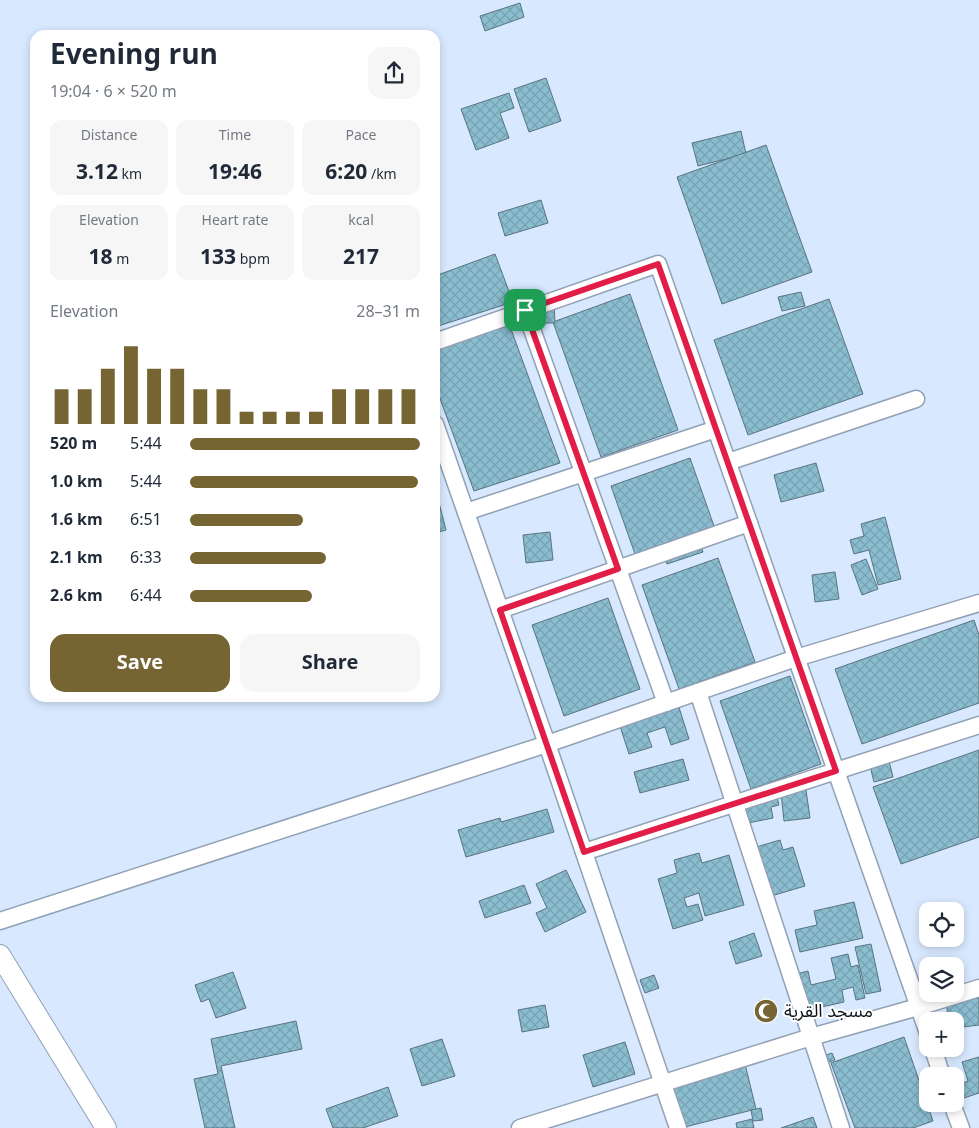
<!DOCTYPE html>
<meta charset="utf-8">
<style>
:root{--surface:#fff;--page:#f6f6f7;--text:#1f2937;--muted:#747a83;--accent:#766533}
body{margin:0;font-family:Georgia,"Noto Sans Arabic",serif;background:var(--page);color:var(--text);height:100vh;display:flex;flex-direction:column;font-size:19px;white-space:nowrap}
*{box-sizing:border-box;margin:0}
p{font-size:16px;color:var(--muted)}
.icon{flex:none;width:28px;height:28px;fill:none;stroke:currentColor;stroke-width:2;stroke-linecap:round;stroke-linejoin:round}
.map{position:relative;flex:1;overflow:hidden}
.drawer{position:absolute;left:30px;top:30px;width:410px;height:672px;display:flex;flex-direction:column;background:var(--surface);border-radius:15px;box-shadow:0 2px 8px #0003}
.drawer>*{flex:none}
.tools{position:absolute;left:919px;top:902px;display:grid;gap:10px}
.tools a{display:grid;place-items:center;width:45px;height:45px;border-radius:10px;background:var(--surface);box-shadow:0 2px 8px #0003;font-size:25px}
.pin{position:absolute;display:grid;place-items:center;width:42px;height:42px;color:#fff;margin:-21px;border-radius:10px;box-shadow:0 2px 8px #0006}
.round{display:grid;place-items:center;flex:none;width:52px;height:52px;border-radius:15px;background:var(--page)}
.head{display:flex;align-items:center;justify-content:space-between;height:85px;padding:0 20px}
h1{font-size:28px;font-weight:700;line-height:38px}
.stats{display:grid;grid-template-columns:repeat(3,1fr);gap:8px;height:85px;padding:5px 20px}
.stats div{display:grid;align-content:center;border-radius:12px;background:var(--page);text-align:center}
.stats b{font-size:21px;font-weight:700}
.stats small{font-size:14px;font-weight:400}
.stats p{font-size:14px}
.chart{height:140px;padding:10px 20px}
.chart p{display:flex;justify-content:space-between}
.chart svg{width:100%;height:90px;margin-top:5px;stroke:var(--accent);stroke-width:6}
.button{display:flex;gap:10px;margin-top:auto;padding:10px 20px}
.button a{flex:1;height:58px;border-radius:15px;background:var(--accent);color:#fff;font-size:20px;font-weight:700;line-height:58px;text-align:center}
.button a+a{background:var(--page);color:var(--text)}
ul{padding:0 20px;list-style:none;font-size:16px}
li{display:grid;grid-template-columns:80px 60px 1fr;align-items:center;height:38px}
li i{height:12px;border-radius:6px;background:var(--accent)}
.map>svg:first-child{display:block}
</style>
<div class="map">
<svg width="979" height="1128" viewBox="0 0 979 1128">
<defs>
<pattern id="building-cross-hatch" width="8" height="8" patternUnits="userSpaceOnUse" patternTransform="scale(1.25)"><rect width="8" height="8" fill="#8abdd0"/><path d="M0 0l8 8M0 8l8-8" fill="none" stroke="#76a2b2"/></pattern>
</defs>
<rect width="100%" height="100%" fill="#d8e9ff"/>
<!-- building -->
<g fill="url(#building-cross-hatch)" stroke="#58747e">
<path d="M 520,3 L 524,17 L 485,31 L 480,16 Z"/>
<path d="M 546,78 L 561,121 L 529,132 L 514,89 Z"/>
<path d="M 509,93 L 514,108 L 500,113 L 509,138 L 476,150 L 461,109 Z"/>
<path d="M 741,131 L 746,154 L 698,166 L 692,143 Z"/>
<path d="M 766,145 L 812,272 L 722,304 L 677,177 Z"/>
<path d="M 541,200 L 548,223 L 505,236 L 498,213 Z"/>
<path d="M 495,254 L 513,302 L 435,327 L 435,276 Z"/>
<path d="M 801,292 L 805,306 L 782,311 L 778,297 Z"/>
<path d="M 630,294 L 678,430 L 601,457 L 553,322 Z"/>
<path d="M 829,299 L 863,394 L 748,435 L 714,340 Z"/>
<path d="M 554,303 L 555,323 L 537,323 L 536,304 Z"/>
<path d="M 508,321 L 560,463 L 474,491 L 435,385 L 435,346 Z"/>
<path d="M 690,458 L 714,526 L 635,554 L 611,486 Z"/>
<path d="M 816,463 L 824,491 L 781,502 L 774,475 Z"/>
<path d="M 435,487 L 446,530 L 435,533 Z"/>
<path d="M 885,517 L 901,579 L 878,585 L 869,550 L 854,554 L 850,540 L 864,536 L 861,524 Z"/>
<path d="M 550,532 L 553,560 L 526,563 L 523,535 Z"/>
<path d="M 700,542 L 703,552 L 667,564 L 664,554 Z"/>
<path d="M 718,558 L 755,662 L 679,689 L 642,585 Z"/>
<path d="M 866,559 L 878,589 L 862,595 L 851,565 Z"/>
<path d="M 835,572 L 839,599 L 815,602 L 812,575 Z"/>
<path d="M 608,598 L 640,689 L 564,716 L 532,625 Z"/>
<path d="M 974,620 L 979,635 L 979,703 L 862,744 L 835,669 Z"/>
<path d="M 790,676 L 821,764 L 751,789 L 720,701 Z"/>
<path d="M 677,701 L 689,739 L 671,745 L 665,727 L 647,733 L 652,747 L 629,754 L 618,720 Z"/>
<path d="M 979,750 L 979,837 L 901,864 L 873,787 Z"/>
<path d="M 683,759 L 689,780 L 640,793 L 634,772 Z"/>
<path d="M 889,761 L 893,777 L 874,782 L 870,766 Z"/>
<path d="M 775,789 L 779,805 L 771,807 L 773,818 L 743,824 L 738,797 Z"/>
<path d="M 806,790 L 810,818 L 784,821 L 781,793 Z"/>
<path d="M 547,809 L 554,832 L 466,857 L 458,830 L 500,818 L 501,822 Z"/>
<path d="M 780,840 L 783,850 L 793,847 L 805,886 L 768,897 L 753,848 Z"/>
<path d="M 699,853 L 702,863 L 729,855 L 744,905 L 705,916 L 699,893 L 684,898 L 687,907 L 698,904 L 703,920 L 673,929 L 658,879 L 677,873 L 674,860 Z"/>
<path d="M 566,870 L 586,912 L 545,932 L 536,913 L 547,908 L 536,884 Z"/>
<path d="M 524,885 L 531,903 L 485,918 L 479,901 Z"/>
<path d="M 854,902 L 863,938 L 800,952 L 795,930 L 817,925 L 814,911 Z"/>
<path d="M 754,933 L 762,956 L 736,964 L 729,942 Z"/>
<path d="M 871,944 L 881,991 L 866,994 L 855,947 Z"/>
<path d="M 848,954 L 851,967 L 858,965 L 865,998 L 856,1000 L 853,987 L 842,990 L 844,1002 L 808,1010 L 800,973 L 808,971 L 811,985 L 836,979 L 831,958 Z"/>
<path d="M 233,972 L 246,1008 L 216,1018 L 209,999 L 201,1002 L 195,985 Z"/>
<path d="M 654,975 L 659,988 L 645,993 L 640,980 Z"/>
<path d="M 979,998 L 979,1025 L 955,1028 L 955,1021 L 949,1021 L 946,1003 Z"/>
<path d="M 545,1005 L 549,1027 L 522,1032 L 518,1010 Z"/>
<path d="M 296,1021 L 302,1049 L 221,1066 L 235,1128 L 205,1128 L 194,1079 L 218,1074 L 211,1039 Z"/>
<path d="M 904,1037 L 933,1121 L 913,1128 L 855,1128 L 831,1063 Z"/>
<path d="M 442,1039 L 455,1076 L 422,1086 L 410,1049 Z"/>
<path d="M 625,1042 L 635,1074 L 593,1087 L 583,1055 Z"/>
<path d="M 832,1053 L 835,1060 L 824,1064 L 821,1057 Z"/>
<path d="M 979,1057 L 979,1093 L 961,1099 L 957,1085 L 968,1081 L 962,1062 Z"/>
<path d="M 745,1064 L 756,1109 L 681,1128 L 669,1083 Z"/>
<path d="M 388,1087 L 398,1116 L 363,1128 L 333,1128 L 326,1109 Z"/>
<path d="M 761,1108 L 763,1120 L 753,1121 L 751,1110 Z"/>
<path d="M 813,1117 L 817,1128 L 781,1128 Z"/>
<path d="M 752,1119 L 754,1128 L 737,1128 L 736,1123 Z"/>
</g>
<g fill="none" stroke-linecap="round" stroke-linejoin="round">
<!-- minor casing -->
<g stroke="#91a1b5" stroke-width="19">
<g id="minor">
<path d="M 525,310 L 666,703"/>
<path d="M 435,342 L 658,264 L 928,1033"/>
<path d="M 435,424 L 547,744 L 678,1128"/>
<path d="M 728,462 L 916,399"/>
<path d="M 466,512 L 716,429"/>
<path d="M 500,610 L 749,523"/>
<path d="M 698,692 L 841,1128"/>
<path d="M 584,852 L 979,725"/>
<path d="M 0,921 L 547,744 L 796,658 L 979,603"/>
<path d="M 933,1049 L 942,1076"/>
<path d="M 952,1104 L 961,1128"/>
<path d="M 520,1128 L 811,1037 L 918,1007 L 979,988"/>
</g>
</g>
<!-- tertiary casing -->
<g stroke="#91a1b5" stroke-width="22">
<path id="tertiary" d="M 0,955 L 106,1128"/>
</g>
<!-- minor -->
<use href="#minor" stroke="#fff" stroke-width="16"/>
<!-- tertiary -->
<use href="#tertiary" stroke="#fff" stroke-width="20"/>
</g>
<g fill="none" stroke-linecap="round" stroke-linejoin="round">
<!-- route casing -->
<g stroke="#fff" stroke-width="10">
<path id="route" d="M 658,264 L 836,771 L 584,852 L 500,610 L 618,569 L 525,310 Z"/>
</g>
<!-- route -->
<use href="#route" stroke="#e11d48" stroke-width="6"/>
</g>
<!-- icons -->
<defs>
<g id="mosque-disc" transform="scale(1.25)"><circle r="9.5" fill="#766533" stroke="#fff"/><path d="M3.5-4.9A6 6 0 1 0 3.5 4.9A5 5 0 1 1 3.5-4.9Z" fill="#fff"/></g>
</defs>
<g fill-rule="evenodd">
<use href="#mosque-disc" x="766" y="1011"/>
</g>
<g text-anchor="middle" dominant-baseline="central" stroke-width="4" stroke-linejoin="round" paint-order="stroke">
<!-- poi labels -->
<g font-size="18" fill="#0e131b" stroke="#fff" text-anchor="start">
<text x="784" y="1011">مسجد القرية</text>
</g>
</g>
</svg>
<div class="tools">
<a><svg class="icon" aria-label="locate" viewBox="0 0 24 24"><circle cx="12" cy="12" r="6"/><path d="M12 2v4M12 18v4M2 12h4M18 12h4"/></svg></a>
<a><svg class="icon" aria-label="layers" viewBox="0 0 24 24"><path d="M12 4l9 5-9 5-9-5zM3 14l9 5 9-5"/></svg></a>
<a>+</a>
<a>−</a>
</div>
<div class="pin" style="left:525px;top:310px;background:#1e9e55"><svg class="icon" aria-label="arrive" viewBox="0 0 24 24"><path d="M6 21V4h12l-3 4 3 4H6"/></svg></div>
<section class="drawer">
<div class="head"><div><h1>Evening run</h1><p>19:04 · 6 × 520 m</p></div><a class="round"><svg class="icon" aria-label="share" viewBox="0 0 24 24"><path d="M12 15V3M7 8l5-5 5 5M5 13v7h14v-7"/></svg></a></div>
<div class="stats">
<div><p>Distance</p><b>3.12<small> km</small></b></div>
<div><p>Time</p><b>19:46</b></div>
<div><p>Pace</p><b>6:20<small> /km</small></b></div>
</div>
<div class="stats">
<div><p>Elevation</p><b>18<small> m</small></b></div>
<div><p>Heart rate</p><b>133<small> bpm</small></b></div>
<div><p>kcal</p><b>217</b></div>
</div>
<div class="chart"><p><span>Elevation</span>28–31 m</p>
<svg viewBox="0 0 160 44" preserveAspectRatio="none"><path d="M5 44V27M15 44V27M25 44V17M35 44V6M45 44V17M55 44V17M65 44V27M75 44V27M85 44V38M95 44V38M105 44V38M115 44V38M125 44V27M135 44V27M145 44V27M155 44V27"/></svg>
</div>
<ul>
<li><b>520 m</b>5:44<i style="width:100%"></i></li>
<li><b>1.0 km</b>5:44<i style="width:99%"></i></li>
<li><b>1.6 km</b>6:51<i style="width:49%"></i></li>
<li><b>2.1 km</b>6:33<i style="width:59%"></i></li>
<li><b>2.6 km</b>6:44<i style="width:53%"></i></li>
</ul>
<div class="button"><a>Save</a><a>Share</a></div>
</section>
</div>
